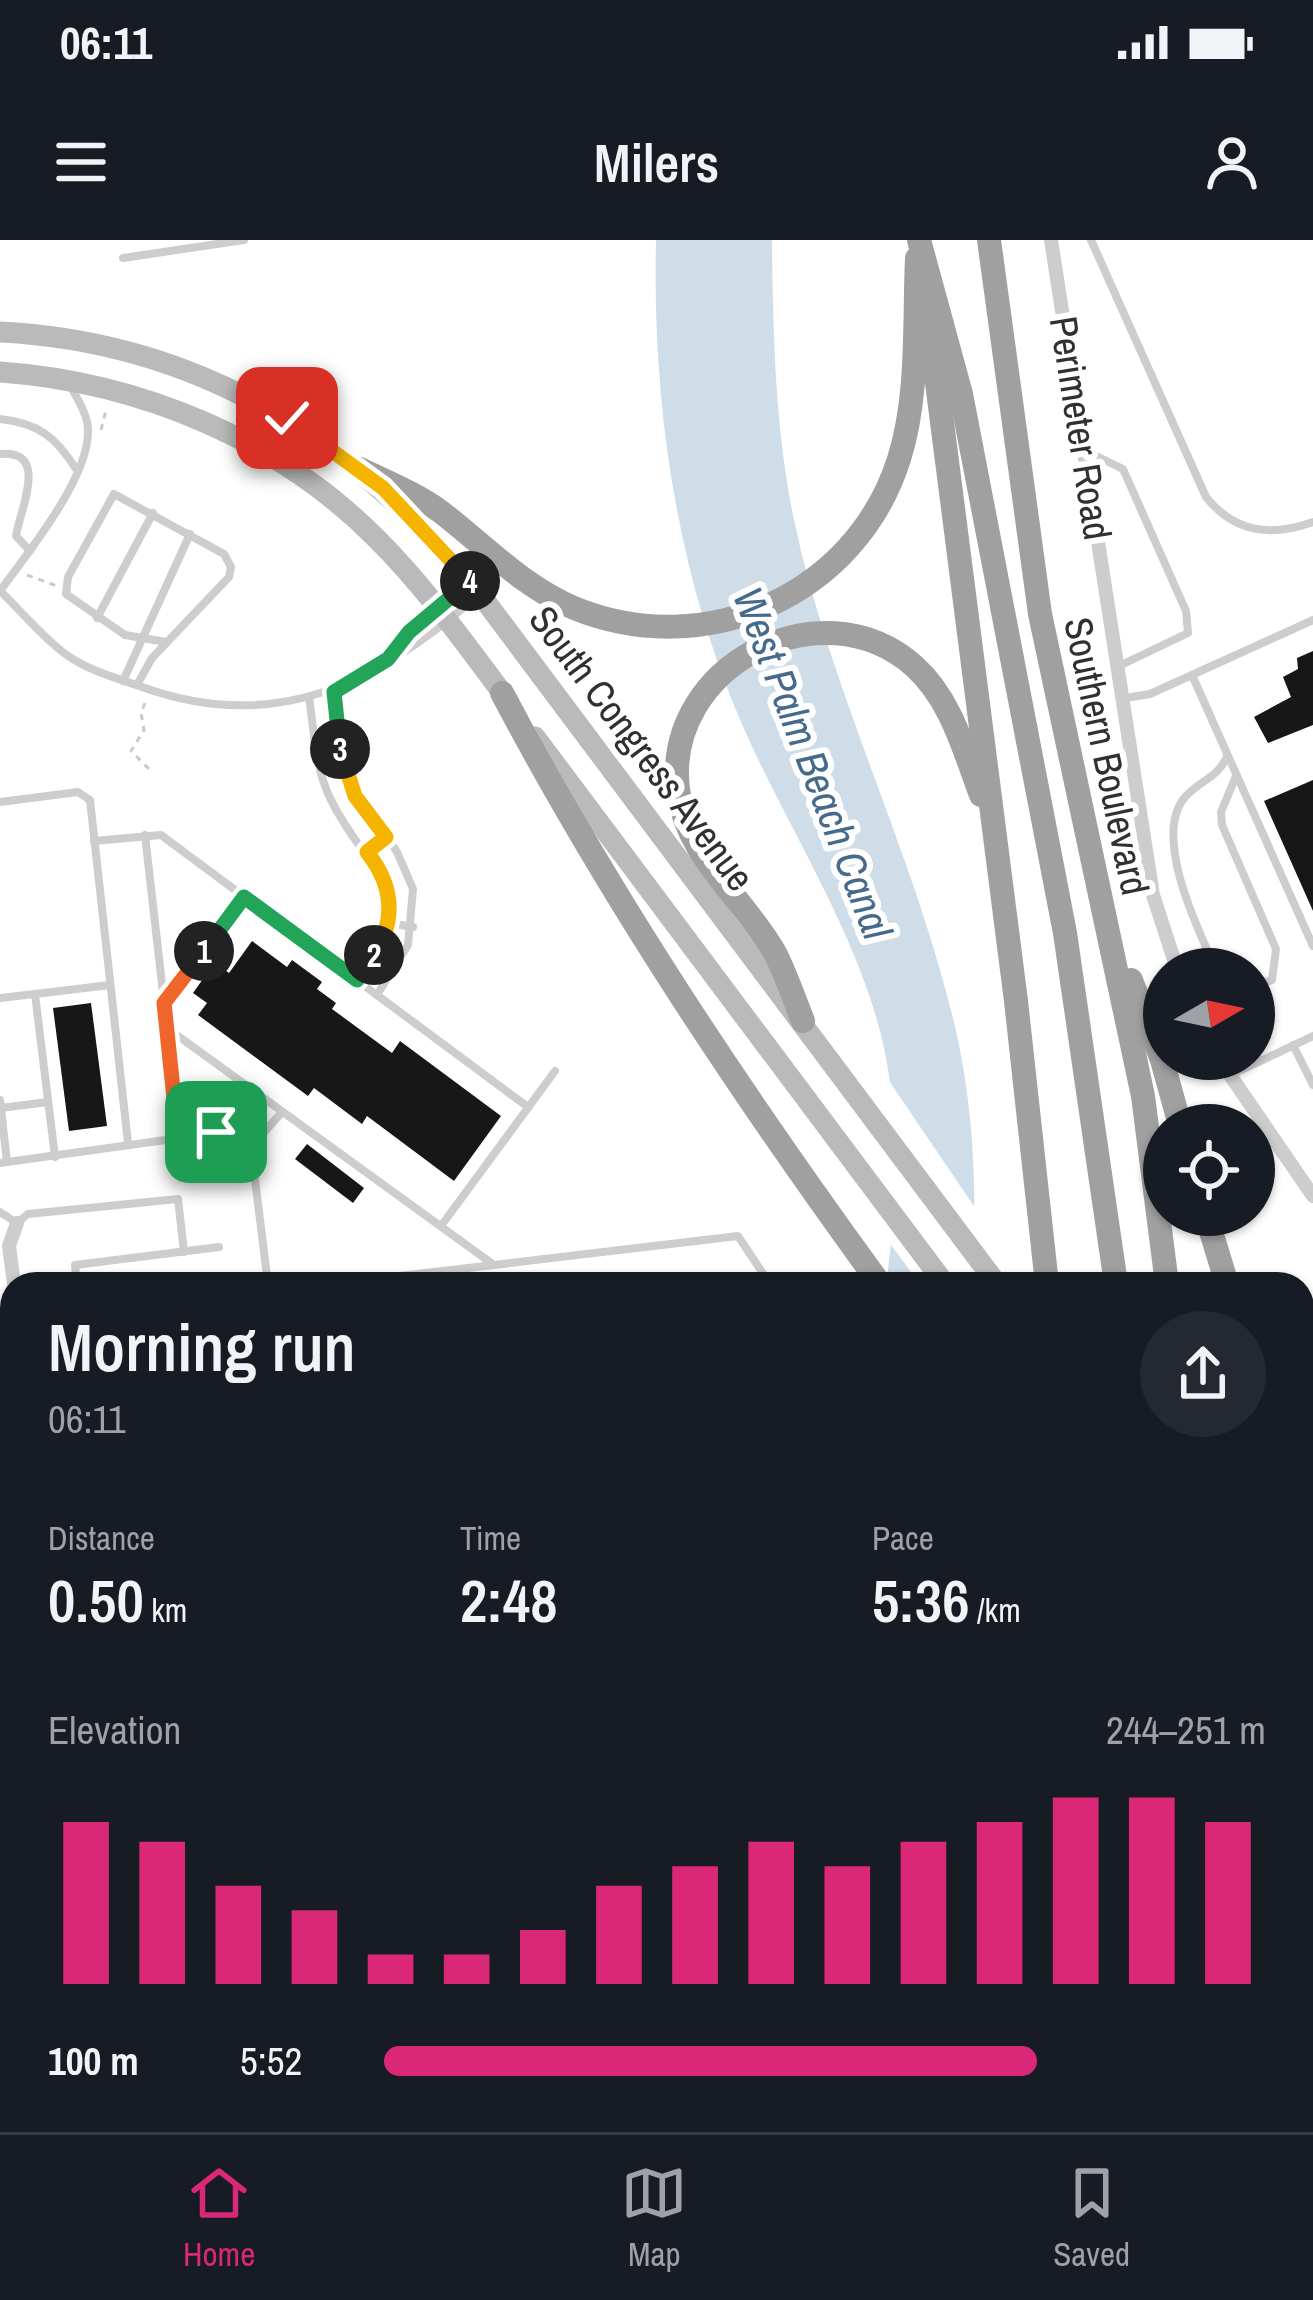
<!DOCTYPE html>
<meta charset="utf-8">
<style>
:root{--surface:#171b24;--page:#242831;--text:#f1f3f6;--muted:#9ea1a6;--line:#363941;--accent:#db2777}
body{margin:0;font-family:"Archivo Narrow",sans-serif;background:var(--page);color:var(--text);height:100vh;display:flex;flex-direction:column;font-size:45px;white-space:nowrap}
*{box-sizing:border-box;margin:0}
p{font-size:39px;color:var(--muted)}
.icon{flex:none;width:66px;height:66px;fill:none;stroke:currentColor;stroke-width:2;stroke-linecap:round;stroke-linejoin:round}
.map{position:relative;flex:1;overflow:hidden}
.sheet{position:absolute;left:0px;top:1032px;width:1314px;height:861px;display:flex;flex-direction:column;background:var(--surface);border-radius:36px 36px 0 0;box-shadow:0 3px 9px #0004}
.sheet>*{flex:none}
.needle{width:78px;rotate:81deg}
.buttons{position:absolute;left:1143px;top:708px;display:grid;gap:24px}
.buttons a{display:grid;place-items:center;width:132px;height:132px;border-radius:50%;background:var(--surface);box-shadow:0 3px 9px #0004;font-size:60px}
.pin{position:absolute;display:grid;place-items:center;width:102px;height:102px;color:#fff;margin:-51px;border-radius:24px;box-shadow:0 6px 18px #0006}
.km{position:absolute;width:60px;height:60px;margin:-30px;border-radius:50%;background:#222;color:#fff;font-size:33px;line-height:60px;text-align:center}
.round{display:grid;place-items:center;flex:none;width:126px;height:126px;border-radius:63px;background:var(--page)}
.summary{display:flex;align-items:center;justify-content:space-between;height:204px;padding:0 48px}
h1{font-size:66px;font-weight:600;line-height:90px}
.metrics{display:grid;grid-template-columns:repeat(3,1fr);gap:18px;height:204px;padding:12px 48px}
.metrics div{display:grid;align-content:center}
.metrics b{font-size:60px;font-weight:600}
.metrics small{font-size:33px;font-weight:400}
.metrics p{font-size:33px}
.chart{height:336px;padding:24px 48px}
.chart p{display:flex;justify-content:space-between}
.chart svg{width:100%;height:216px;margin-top:12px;stroke:var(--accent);stroke-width:6}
ul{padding:0 48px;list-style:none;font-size:39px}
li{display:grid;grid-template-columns:192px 144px 1fr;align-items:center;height:90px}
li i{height:30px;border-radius:15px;background:var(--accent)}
.status{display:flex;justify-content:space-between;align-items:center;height:84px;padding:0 60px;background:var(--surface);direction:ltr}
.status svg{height:33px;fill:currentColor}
header{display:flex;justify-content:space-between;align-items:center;height:156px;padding:0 48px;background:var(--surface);font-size:54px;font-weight:600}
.tab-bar{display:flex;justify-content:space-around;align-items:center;height:168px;border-top:3px solid var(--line);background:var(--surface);font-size:33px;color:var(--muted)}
.tab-bar a{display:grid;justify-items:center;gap:6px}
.tab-bar .on{color:var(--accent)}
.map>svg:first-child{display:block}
</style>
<div class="status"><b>06:11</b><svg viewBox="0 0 49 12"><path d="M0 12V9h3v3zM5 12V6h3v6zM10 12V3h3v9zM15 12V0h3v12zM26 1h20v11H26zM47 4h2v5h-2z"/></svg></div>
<header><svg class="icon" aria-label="menu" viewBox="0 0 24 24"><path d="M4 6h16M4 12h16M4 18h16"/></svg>Milers<svg class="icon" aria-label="person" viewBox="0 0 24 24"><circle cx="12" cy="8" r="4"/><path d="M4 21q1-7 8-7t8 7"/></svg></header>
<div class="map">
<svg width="1313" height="1892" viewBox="0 0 1313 1892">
<rect width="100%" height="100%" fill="#fff"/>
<!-- water -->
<g fill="#cfdde9">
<path d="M 656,0 L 772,0 C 773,94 775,188 794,280 C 831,455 916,617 956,791 C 975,875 977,959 972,1044 L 886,1044 C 897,968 900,883 884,808 C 860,696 786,586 741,482 C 676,331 652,163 656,0 Z"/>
<path d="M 1302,1784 L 1313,1806 L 1313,1892 L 1270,1892 L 1269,1881 L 1302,1881 Z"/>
</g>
<!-- pier -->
<path fill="#fff" d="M 881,829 L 982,978 L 978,1044 L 920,1044 L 885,997 L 887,873 Z"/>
<!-- building -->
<g fill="#171717">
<path d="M 1313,411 L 1313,485 L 1268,503 L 1254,477 L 1291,457 L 1283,437 L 1298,429 L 1297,418 Z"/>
<path d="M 1313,540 L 1313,671 L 1264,561 Z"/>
<path d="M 252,701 L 287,727 L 292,720 L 322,742 L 317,749 L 336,763 L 332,769 L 392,813 L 400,801 L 501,876 L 454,941 L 367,876 L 362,884 L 314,848 L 308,856 L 198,775 L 207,763 L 193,753 L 215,722 L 229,733 Z"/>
<path d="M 91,763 L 107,886 L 69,891 L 53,768 Z"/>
<path d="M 307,904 L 364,948 L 353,963 L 295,919 Z"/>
</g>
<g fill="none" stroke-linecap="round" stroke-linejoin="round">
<!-- path -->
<g stroke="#cacaca" stroke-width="3" stroke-dasharray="6 6" stroke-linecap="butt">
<path d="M 101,190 L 106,170"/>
<path d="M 27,335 L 57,346"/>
<path d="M 145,463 L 141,473 L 144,490 L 131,511 L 151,531"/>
</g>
<!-- service -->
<g stroke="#cdcdcd" stroke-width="8">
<path d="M 1091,0 L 1206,257 C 1235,293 1271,297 1313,282"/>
<path d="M 123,18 L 244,0"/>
<path d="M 0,179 C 38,183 56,197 76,229"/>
<path d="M 1084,210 L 1123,229 L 1186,371 L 1188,393 L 1119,426"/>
<path d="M 0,214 C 51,209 19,272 16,296 L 30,311"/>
<path d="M 0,351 C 20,370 38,392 59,409 C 82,429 114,437 142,447 C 275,495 377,444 477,356"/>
<path d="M 0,351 C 27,314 89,238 88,191 C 88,175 78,160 71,147"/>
<path d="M 97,378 L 153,273"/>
<path d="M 393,413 L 409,392 L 466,347"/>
<path d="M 1192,435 L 1313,706"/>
<path d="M 123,441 L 190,294"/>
<path d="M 137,445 L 152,418 L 229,337 L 231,327 L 224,314 L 114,254 L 68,337 L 66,354 L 125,395 L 166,402"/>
<path d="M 334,452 L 345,536 L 397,612 L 413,649 L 408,705 L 377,755"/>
<path d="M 309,457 C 314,490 315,527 330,558 C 371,643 425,639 357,741"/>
<path d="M 1125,458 L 1150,454 L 1313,380"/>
<path d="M 1236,536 L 1221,572 L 1222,585 L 1276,709 L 1272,740 L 1254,746"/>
<path d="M 0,562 L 78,552 L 90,560 L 128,903"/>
<path d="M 145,595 L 167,788 L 494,1025 L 738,996 L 770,1044"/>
<path d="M 94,601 L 161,595 L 528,867"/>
<path d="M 367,612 L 386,597"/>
<path d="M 389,683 L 413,687"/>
<path d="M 1216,729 C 1198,690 1151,594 1186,556 C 1201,540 1217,538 1227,517"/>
<path d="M 0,758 L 35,754"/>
<path d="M 165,762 L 244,657"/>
<path d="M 167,789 L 179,897"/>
<path d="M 1293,805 L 1313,845"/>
<path d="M 1231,835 L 1313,796"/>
<path d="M 0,860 L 7,922"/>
<path d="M 1,868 L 48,862"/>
<path d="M 55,917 L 35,754 L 110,745"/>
<path d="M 0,923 L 216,893 L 251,907"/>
<path d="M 0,972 L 17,983 L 28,974 L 178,959 L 184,1012"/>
<path d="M 441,986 L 555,831"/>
<path d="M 77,1044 L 75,1025 L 219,1007"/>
<path d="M 268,1044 L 251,907 L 282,872"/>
<path d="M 330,1044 L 494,1025"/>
<path d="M 0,1120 L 12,1119"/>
<path d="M 0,1238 L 12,1236"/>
</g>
<!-- minor -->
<g stroke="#cdcdcd" stroke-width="14">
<path d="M 1051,0 L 1153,655 L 1177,729"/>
<path d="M 1219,819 L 1313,956"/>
<path d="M 14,1044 L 9,1006 L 17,983"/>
<path d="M 0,1776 L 12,1774"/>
<path d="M 114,1881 L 116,1892"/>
<path d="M 359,1892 L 367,1881"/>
<path d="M 961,1892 L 965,1881"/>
</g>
<!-- secondary -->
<g stroke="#bababa" stroke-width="21">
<path d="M 0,92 C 200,102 356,201 480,354 L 997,1044"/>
<path d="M 0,132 C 139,142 278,199 377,299 C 427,349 467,406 509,462"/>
<path d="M 535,497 L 945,1044"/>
<path d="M 1302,1448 L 1313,1466"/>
<path d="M 1302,1528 L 1313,1547"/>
</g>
<!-- trunk -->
<g stroke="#a0a0a0" stroke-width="24">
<path d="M 919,0 L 961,154 L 1065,693 L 1116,1044"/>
<path d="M 989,0 L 1040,374 L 1143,856 L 1167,1044"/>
<path d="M 930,88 L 1016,761 L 1047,1044"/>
<path d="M 360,229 C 387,242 417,254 441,272 C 484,305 523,347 574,368 C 706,422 856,355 899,219 C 919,156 914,84 917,18"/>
<path d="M 502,453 C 611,659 743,856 880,1044"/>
<path d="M 1131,740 L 1162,820 L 1180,885"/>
<path d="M 803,781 C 794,759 786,734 775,713 C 743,656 686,618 678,549 C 663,426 821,344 914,426 C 951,459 964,510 981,555"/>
<path d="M 1206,975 L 1227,1044"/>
<path d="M 1302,1264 L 1313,1296"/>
<path d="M 1088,1881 L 1089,1892"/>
<path d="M 1146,1881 L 1147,1892"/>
<path d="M 1188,1881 L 1188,1892"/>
</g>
</g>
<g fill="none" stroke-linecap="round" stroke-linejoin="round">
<!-- split-1 casing -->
<g stroke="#fff" stroke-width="24">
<path id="split-1" d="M 204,711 L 164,763 L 178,897 L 216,892"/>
</g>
<!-- split-2 casing -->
<g stroke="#fff" stroke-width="24">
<path id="split-2" d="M 204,711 L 244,657 L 357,740 L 374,715"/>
</g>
<!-- split-3 casing -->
<g stroke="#fff" stroke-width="24">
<path id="split-3" d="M 340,509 L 355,556 L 386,597 L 367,612 C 393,645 397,679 374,715"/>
</g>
<!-- split-4 casing -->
<g stroke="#fff" stroke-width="24">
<path id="split-4" d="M 340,509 L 334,452 L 388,419 L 409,392 L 470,341"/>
</g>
<!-- split-5 casing -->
<g stroke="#fff" stroke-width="24">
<path id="split-5" d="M 287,178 L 383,248 L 470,341"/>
</g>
<!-- split-1 -->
<use href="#split-1" stroke="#f0652b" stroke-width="15"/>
<!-- split-2 -->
<use href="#split-2" stroke="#22a559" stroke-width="15"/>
<!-- split-3 -->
<use href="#split-3" stroke="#f5b400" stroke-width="15"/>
<!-- split-4 -->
<use href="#split-4" stroke="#22a559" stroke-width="15"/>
<!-- split-5 -->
<use href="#split-5" stroke="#f5b400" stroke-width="15"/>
</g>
<g text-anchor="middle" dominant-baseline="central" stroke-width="12" stroke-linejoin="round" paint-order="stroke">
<!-- street labels -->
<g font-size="39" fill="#303030" stroke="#fff">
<text transform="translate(1081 188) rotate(81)">Perimeter Road</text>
<text transform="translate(642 508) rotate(53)">South Congress Avenue</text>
<text transform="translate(1107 516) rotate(78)">Southern Boulevard</text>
</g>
<!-- water labels -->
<g font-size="42" font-style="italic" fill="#466a8b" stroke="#fff">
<text transform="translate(813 523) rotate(69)">West Palm Beach Canal</text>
</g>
</g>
</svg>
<div class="buttons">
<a><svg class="needle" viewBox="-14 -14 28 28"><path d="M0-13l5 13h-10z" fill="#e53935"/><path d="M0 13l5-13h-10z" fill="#9ea1a6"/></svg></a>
<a><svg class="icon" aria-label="locate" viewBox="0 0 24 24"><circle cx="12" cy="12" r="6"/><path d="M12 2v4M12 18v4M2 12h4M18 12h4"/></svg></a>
</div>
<div class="pin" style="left:216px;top:892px;background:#1e9e55"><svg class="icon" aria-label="arrive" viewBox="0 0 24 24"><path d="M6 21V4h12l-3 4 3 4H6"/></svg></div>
<div class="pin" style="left:287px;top:178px;background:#d93025"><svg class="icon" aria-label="check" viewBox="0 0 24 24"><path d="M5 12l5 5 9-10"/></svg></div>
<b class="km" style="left:204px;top:711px">1</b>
<b class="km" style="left:374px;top:715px">2</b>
<b class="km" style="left:340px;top:509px">3</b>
<b class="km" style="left:470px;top:341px">4</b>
<section class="sheet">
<div class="summary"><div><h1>Morning run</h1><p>06:11</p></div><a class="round"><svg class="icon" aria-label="share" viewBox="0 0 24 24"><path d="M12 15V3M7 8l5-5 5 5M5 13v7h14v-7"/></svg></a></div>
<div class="metrics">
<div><p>Distance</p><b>0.50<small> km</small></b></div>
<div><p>Time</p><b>2:48</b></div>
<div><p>Pace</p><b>5:36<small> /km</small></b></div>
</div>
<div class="chart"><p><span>Elevation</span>244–251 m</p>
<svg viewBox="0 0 160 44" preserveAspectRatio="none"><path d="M5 44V11M15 44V15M25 44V24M35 44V29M45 44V38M55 44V38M65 44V33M75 44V24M85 44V20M95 44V15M105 44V20M115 44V15M125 44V11M135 44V6M145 44V6M155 44V11"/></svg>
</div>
<ul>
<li><b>100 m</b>5:52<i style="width:74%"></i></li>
</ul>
</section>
</div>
<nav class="tab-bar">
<a class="on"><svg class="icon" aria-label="home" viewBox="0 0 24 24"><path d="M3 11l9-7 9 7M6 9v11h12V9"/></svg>Home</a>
<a><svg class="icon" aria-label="map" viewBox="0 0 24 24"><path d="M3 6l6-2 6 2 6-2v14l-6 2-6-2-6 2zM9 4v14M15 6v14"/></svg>Map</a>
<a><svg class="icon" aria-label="saved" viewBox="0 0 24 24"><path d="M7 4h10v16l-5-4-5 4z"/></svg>Saved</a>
</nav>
